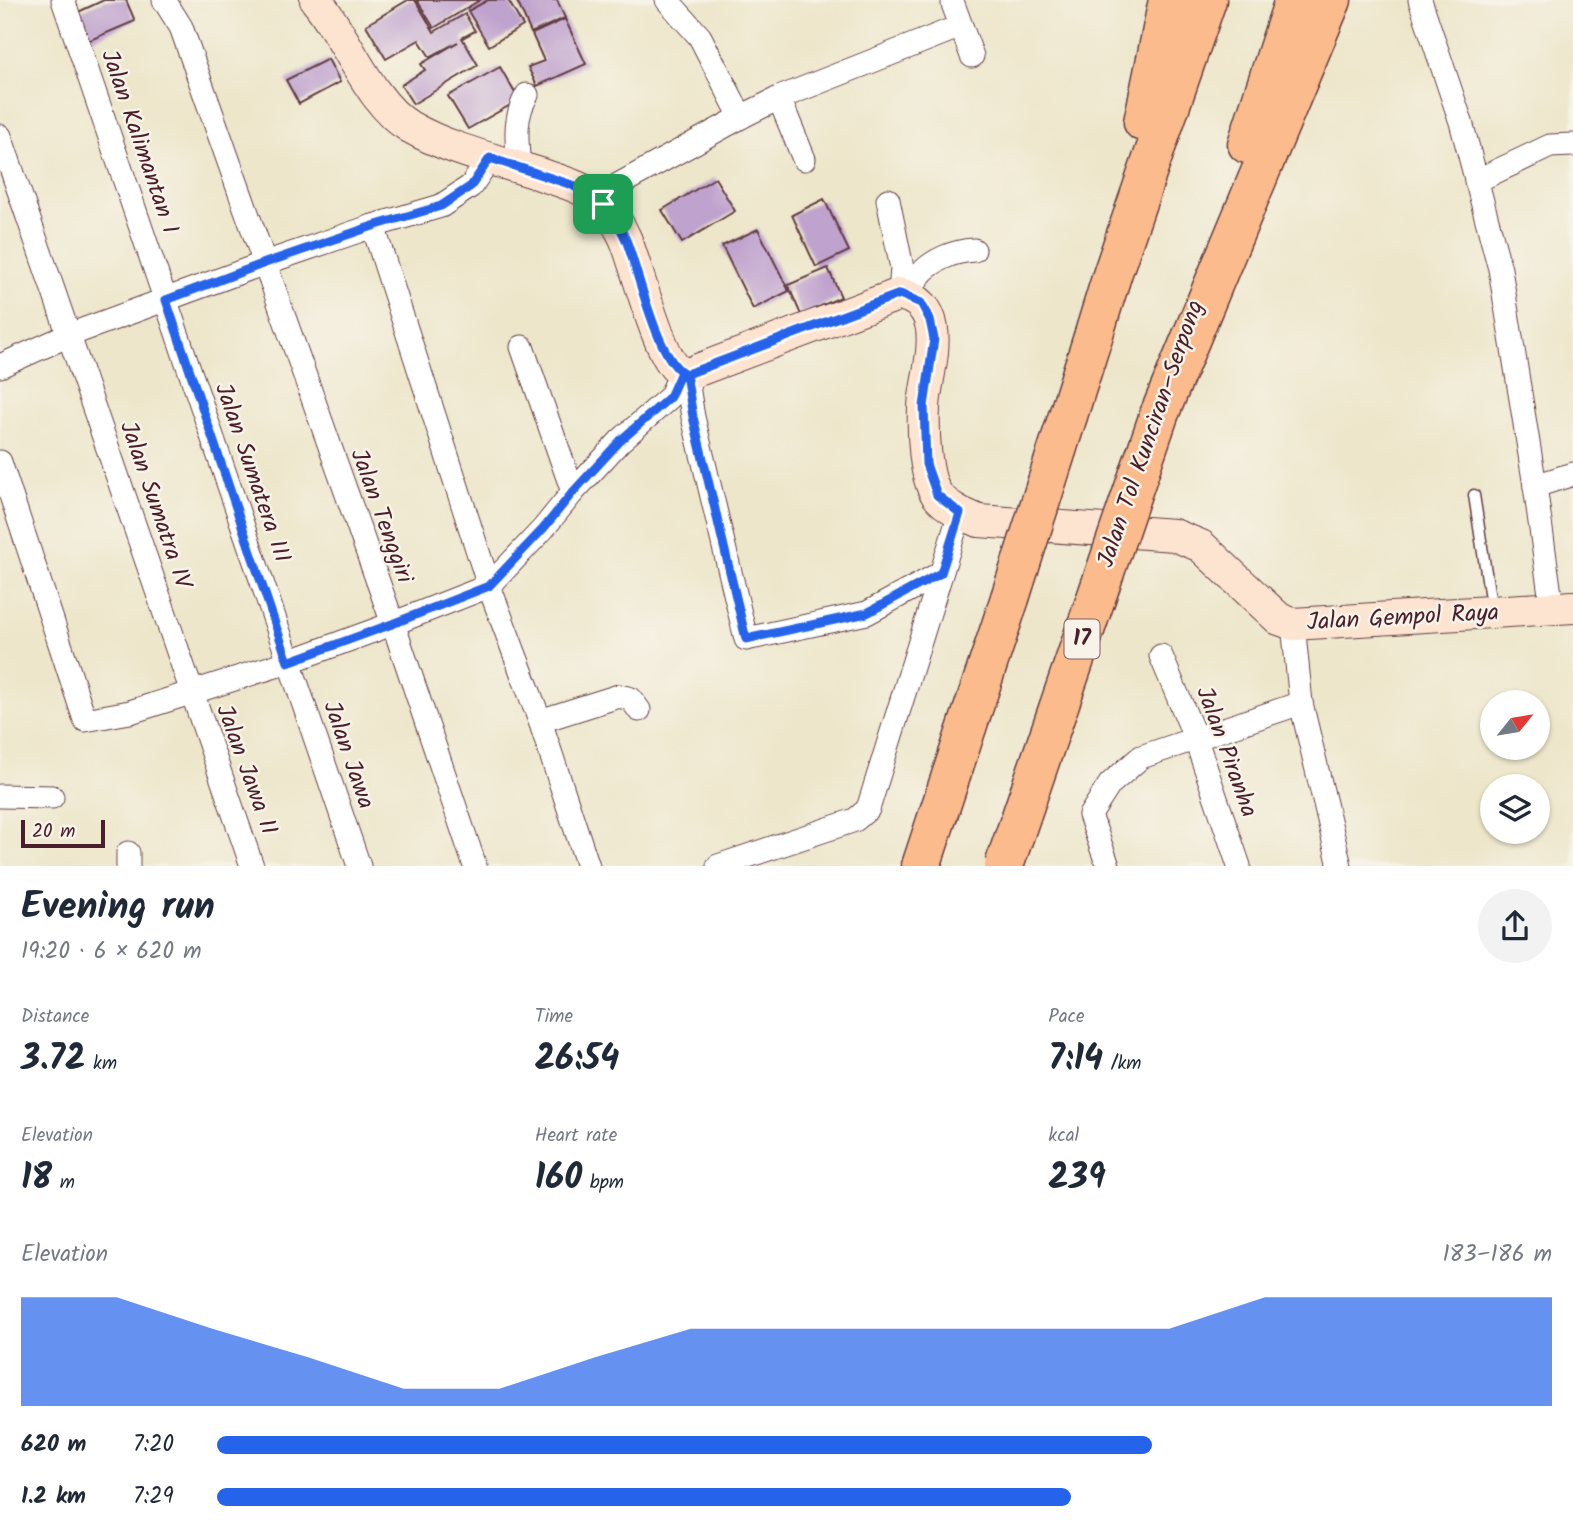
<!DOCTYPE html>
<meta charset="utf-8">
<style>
:root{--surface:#fff;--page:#f2f2f3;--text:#1f2937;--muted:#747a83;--accent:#2563eb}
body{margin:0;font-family:Kalam,sans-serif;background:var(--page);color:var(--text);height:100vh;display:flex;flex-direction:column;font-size:26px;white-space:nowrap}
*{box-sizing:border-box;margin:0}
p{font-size:23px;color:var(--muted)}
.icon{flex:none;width:38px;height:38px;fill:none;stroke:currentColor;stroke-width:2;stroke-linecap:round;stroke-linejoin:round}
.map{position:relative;height:866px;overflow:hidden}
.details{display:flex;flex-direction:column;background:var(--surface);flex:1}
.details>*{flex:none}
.needle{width:46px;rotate:60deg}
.buttons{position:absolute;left:1480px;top:690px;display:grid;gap:14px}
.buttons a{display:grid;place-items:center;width:70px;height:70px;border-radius:50%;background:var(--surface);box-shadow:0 2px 5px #0004;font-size:35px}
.scale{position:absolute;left:21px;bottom:18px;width:84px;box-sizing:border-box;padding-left:7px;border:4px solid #4a1f2b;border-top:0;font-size:19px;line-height:24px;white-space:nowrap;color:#4a1f2b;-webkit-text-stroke:5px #f7f3e8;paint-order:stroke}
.pin{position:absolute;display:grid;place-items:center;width:60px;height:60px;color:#fff;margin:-30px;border-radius:14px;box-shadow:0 4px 10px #0006}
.round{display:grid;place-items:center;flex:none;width:74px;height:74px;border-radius:37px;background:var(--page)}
.head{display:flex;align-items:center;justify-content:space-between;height:119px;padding:0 21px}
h1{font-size:38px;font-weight:700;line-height:52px}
.stats{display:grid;grid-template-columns:repeat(3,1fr);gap:10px;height:119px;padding:7px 21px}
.stats div{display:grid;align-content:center}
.stats b{font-size:35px;font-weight:700}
.stats small{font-size:19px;font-weight:400}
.stats p{font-size:19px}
.chart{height:196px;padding:14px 21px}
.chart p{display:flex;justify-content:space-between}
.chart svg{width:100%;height:126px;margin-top:7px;fill:var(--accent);opacity:.7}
ul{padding:0 21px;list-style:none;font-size:23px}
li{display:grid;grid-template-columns:112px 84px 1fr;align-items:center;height:52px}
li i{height:18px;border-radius:9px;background:var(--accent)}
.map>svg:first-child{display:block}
</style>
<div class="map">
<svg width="1573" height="866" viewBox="0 0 1573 866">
<rect width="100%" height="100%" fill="#f7f3e8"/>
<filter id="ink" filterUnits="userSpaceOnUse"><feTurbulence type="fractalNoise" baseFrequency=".0143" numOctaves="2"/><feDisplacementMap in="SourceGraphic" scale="14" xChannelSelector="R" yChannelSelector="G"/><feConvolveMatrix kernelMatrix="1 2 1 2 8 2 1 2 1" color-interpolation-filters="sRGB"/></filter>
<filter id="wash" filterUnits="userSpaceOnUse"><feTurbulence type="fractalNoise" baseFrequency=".00686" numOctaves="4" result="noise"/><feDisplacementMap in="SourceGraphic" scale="28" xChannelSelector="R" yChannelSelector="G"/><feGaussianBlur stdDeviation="1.57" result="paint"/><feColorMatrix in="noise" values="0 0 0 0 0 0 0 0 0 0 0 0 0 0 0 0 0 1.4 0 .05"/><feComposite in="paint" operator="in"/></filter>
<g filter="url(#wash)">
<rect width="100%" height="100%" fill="#ede6ca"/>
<g id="blocks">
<!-- building -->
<g fill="#bfa2ce">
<path d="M 104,0 L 126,0 L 135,21 L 88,41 L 76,13 Z"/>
<path d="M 408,0 L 415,0 L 434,32 L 465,14 L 475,31 L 462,38 L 478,65 L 413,104 L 401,85 L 425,70 L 421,64 L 458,42 L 430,57 L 419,40 L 386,59 L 366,25 Z"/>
<path d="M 417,0 L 480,0 L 434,28 Z"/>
<path d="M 488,0 L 508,0 L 523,26 L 489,46 L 468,11 Z"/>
<path d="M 521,0 L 557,0 L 565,18 L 531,33 L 517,1 Z"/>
<path d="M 565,19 L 586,64 L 537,86 L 528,67 L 544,61 L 532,34 Z"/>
<path d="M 328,59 L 340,82 L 299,104 L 286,80 Z"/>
<path d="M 500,67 L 519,100 L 468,129 L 448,96 Z"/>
<path d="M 715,178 L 735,211 L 682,243 L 662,210 Z"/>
<path d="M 824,199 L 849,251 L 816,267 L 792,215 Z"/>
<path d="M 758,229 L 789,291 L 753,309 L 722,246 Z"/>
<path d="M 828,268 L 841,297 L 801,315 L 788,285 Z"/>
</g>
</g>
</g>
<g filter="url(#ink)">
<use href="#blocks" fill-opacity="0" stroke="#623d43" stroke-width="2"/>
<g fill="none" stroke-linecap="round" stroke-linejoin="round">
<!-- lane casing -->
<g stroke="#623d43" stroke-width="13">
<path id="lane" d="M 1474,495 L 1492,611"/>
</g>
<!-- street casing -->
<g stroke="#623d43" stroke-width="25">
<g id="street">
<path d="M 63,0 L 359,866"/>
<path d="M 164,0 L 181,27 L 398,638 L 475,866"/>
<path d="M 667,0 L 700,37 L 741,117"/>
<path d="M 1420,0 L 1461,122 L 1500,269 L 1535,486 L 1552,609"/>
<path d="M 953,4 L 972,56"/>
<path d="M 779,98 L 804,159"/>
<path d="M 0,136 L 252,866"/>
<path d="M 519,167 C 517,142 513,118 527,95"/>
<path d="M 1476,181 L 1550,146 L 1573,145"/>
<path d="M 888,200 L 902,268 L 900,294"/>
<path d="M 603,204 L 618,185 L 741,117 L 779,98 L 961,26"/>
<path d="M 373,226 L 489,586 L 540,721 L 588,866"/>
<path d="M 909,296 C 912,290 915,281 919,276 C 931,260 955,251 974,250"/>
<path d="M 522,347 L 573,492"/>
<path d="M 0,366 L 69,335 L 265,263 L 373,226 L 441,206 L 471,186 L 490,158"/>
<path d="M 686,374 L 693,417 L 746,639 L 867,613 L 941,573"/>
<path d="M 0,462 L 85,720 L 130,712 L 288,662 L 392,624 L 489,586 L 543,529 L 573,492 L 620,441 L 670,397 L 682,372"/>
<path d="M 1535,486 L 1573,474"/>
<path d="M 1293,624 L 1301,703 L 1340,866"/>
<path d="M 1161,656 L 1195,737 L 1239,866"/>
<path d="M 540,721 L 619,696 L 631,699 L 639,710"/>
<path d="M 0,796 L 52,797"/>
<path d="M 128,853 L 128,866"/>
<path d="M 718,866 L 855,820 L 868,809 L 960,513"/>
<path d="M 1108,866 L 1090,815 L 1110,784 L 1141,757 L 1301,703"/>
</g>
</g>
<!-- secondary casing -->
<g stroke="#623d43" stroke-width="34">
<path id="secondary" d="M 316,0 C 346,36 370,104 410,127 C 450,150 497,160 540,174 C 562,182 590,188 605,207 C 614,217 620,227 625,238 C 636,262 660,365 683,373 C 688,374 694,372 698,370 L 900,294 C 953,307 926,370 924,407 C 923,429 924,479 938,496 C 948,508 965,515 979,521 L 1174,535 L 1201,546 L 1279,619 L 1293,624 L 1573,607"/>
</g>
<!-- highway casing -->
<g stroke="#623d43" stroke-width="41">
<g id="highway">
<path d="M 1143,122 L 1168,0"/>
<path d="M 1247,144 L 1294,0"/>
<path d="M 1093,337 L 1113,272 L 1207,0"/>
<path d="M 1161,410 L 1332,0"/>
<path d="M 921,866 L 1010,598"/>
</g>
</g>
<!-- lane -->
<use href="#lane" stroke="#fff" stroke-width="10"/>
<!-- street -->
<use href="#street" stroke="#fff" stroke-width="23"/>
<!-- secondary -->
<use href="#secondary" stroke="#fde4d1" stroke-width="32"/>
<!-- highway -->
<use href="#highway" stroke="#fbbb8c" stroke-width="38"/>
<!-- highway-bridge casing -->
<g stroke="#623d43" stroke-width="41" stroke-linecap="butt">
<g id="highway-bridge">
<path d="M 1010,598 L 1093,337"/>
<path d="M 1004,866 L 1160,412"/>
</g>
</g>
<!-- highway-bridge -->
<use href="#highway-bridge" stroke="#fbbb8c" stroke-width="38"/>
</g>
</g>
<g fill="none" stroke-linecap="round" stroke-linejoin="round" filter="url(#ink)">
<!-- route casing -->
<g stroke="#fff" stroke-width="14">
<path id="route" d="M 603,204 L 572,185 L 490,158 L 471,186 L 441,206 L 373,226 L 265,263 L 166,300 L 288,662 L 392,624 L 489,586 L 543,529 L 573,492 L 620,441 L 670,397 L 681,372 L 686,374 L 698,370 L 900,294 L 921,303 L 930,320 L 934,339 L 924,406 L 926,464 L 937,495 L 960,513 L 941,573 L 867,613 L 746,639 L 693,417 L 686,374 C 658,364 638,269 626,240 C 621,227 612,215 603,204"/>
</g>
<!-- route -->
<use href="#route" stroke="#2563eb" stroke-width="9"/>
</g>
<g text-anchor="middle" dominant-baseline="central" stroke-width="5" stroke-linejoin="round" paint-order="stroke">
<!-- shield labels -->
<rect fill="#f7f3e8" stroke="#7e5f64" stroke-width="2" x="1064.5" y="619.5" width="35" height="39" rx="5"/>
<g font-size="23" font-weight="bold" fill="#4a1f2b">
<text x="1082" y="639">17</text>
</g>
<!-- street labels -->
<g font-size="24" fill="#4a1f2b" stroke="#f7f3e8">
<text transform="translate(139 142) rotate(71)">Jalan Kalimantan I</text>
<text transform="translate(1151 434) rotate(-71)">Jalan Tol Kunciran–Serpong</text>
<text transform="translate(252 473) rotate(71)">Jalan Sumatera III</text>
<text transform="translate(155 505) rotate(71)">Jalan Sumatra IV</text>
<text transform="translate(381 516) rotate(70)">Jalan Tenggiri</text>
<text transform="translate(1403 618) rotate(-3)">Jalan Gempol Raya</text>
<text transform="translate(1226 752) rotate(70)">Jalan Piranha</text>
<text transform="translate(348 755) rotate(71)">Jalan Jawa</text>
<text transform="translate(246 770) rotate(70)">Jalan Jawa II</text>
</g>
</g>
</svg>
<div class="buttons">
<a><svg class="needle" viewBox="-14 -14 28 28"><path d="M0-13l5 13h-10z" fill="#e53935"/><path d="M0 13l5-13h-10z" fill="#747a83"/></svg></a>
<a><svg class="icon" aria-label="layers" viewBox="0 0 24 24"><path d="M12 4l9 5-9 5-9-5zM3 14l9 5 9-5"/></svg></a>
</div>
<div class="scale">20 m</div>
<div class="pin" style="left:603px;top:204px;background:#1e9e55"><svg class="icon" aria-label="arrive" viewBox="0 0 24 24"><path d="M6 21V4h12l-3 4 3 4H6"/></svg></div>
</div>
<section class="details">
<div class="head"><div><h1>Evening run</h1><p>19:20 · 6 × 620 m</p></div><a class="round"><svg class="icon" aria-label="share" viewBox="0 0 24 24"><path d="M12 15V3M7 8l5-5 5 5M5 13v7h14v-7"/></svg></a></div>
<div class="stats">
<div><p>Distance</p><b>3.72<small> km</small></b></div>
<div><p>Time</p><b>26:54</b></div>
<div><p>Pace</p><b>7:14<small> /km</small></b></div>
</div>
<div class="stats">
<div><p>Elevation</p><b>18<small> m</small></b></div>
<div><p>Heart rate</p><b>160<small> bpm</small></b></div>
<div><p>kcal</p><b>239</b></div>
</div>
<div class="chart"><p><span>Elevation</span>183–186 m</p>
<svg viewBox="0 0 160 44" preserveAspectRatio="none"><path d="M0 44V6L10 6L20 17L30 27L40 38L50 38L60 27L70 17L80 17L90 17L100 17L110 17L120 17L130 6L140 6L150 6L160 6V44z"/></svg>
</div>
<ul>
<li><b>620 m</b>7:20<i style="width:70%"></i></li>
<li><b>1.2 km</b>7:29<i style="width:64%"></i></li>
</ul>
</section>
